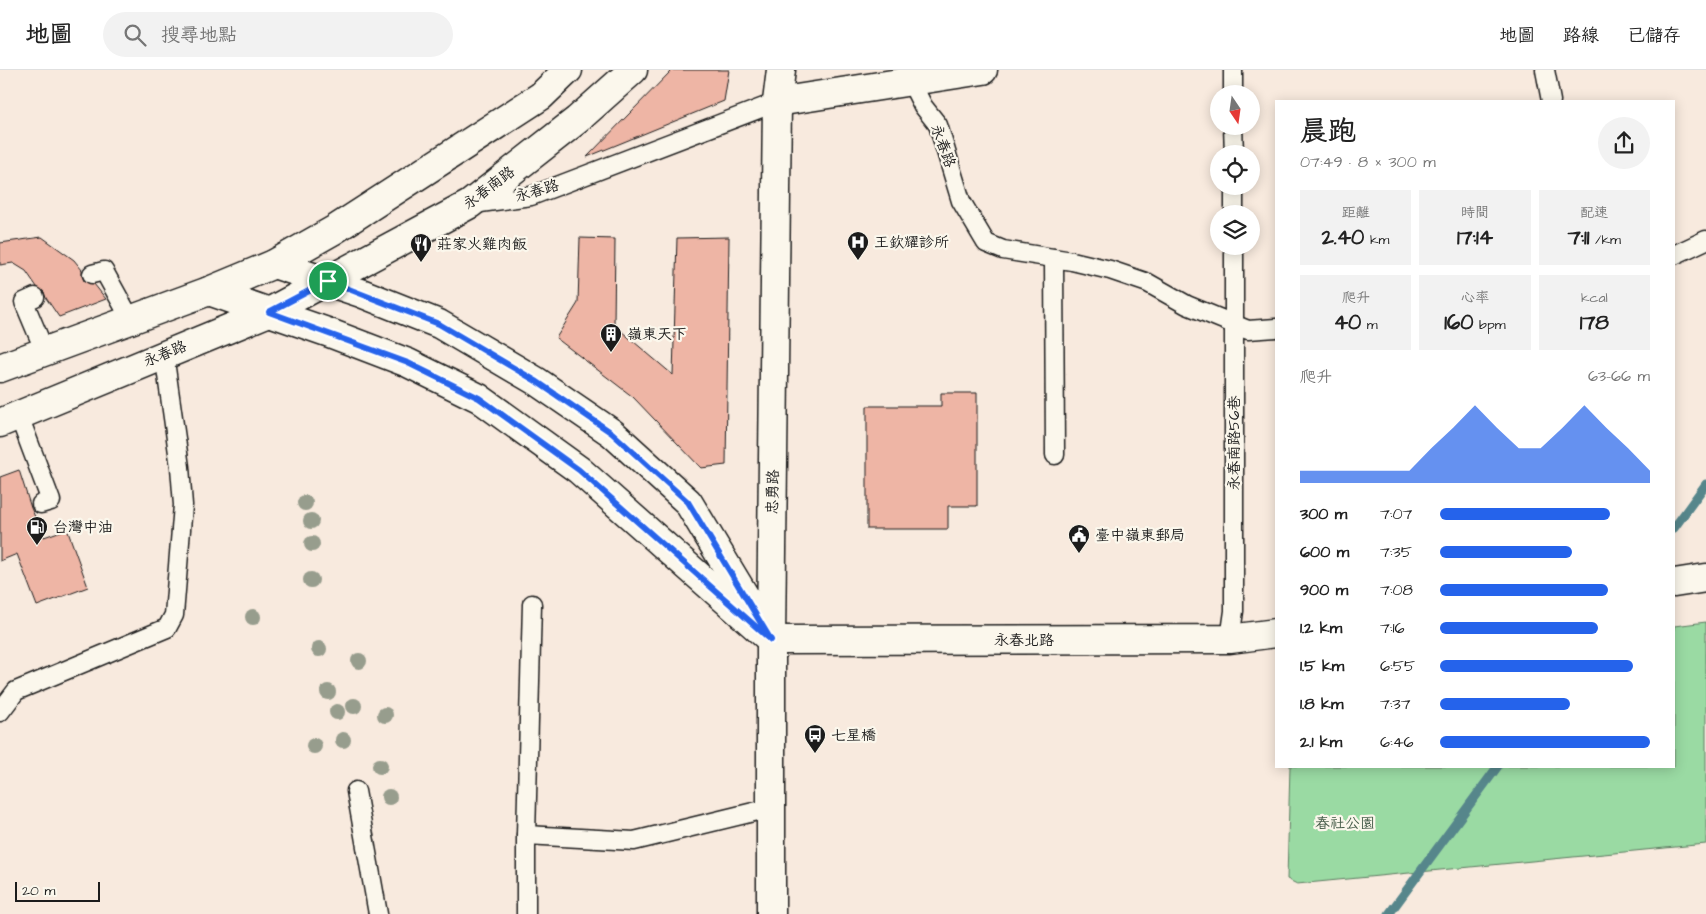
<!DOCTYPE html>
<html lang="zh-TW">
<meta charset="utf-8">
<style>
:root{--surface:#fff;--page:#f2f2f2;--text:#222;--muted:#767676;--line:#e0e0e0;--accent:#2563eb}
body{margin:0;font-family:"Architects Daughter","LXGW WenKai TC",sans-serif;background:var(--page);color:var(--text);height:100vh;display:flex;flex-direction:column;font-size:19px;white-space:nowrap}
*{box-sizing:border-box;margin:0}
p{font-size:16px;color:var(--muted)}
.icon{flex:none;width:28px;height:28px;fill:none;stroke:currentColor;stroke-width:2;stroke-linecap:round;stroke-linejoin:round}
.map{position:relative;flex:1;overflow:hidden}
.sheet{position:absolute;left:1275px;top:30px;width:400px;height:668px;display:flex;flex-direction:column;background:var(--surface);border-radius:0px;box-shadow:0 2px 12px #0003}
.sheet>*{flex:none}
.needle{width:32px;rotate:167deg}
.controls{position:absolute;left:1210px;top:15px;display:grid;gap:10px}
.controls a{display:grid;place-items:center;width:50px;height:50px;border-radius:50%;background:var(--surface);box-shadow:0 2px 12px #0003;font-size:25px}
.scale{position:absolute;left:15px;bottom:12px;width:85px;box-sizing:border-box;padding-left:5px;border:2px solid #1c1c1c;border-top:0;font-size:14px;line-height:18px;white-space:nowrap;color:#1c1c1c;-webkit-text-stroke:4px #fbf7ec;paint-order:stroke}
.pin{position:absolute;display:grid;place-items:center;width:42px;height:42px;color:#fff;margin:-21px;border:2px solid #fff;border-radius:50%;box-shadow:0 1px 5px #0007}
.round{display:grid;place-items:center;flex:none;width:52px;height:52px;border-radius:26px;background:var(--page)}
.summary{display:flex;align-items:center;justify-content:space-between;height:85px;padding:0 25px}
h1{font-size:28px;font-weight:800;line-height:38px}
.metrics{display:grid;grid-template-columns:repeat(3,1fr);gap:8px;height:85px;padding:5px 25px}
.metrics div{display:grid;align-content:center;border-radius:0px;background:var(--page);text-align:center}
.metrics b{font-size:21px;font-weight:800}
.metrics small{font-size:14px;font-weight:400}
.metrics p{font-size:14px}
.chart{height:140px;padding:10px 25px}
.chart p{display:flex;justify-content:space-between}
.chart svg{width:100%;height:90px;margin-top:5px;fill:var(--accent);opacity:.7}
ul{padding:0 25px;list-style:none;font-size:16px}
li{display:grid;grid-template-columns:80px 60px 1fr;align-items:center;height:38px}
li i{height:12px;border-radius:6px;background:var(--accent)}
header{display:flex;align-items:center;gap:30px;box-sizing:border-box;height:70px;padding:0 25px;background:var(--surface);border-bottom:1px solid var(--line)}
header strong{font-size:24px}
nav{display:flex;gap:28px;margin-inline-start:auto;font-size:18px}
.search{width:350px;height:45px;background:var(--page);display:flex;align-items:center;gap:12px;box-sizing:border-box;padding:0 18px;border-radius:28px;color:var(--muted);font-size:19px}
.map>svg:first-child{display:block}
</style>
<header>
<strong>地圖</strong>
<div class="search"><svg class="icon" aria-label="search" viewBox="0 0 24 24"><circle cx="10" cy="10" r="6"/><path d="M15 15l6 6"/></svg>搜尋地點</div>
<nav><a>地圖</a><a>路線</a><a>已儲存</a></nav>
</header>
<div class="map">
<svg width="1706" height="844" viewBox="0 0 1706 844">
<rect width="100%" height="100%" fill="#f8eade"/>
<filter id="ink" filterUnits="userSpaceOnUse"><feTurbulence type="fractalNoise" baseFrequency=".02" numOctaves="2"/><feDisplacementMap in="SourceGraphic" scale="10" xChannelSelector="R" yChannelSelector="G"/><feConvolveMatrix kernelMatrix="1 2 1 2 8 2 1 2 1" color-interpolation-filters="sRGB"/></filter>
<g filter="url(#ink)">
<!-- green -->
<path fill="#9adaa3" stroke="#5b7b60" d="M 1706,552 L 1706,774 L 1297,814 L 1287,809 L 1290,696 L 1674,696 L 1674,556 Z"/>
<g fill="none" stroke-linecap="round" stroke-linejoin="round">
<!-- stream -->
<g stroke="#56868b" stroke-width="9">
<path d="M 1674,458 L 1706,414"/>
<path d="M 1389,844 L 1498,696"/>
</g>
</g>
<!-- building -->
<g fill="#eeb5a5" stroke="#1c1c1c">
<path d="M 672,0 L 729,0 L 724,31 L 587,87 Z"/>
<path d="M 42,167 L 74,190 L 82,200 L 82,206 L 84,211 L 94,214 L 106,229 L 59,247 L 46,228 L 44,222 L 37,217 L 26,201 L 13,193 L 0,195 L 0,173 Z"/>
<path d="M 729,167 L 726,395 L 701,398 L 633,327 L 556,268 L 578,233 L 580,168 L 615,169 L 614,255 L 673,305 L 677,168 Z"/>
<path d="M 941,323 L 977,323 L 977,436 L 948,436 L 948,459 L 867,459 L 867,336 L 941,336 Z"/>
<path d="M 19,400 L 31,438 L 44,467 L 67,459 L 88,517 L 37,536 L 17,484 L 0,491 L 0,407 Z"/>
</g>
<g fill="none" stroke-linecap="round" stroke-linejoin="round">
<!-- lane casing -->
<g stroke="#1c1c1c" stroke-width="21">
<g id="lane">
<path d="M 1233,0 L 1233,24"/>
<path d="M 1545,0 L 1551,31"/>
<path d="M 910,10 L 923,36 L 938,55 L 961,131 L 986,173 L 1003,180 L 1072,191 L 1110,200 L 1148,213 L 1187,235 L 1248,260 L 1276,258"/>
<path d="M 1233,56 L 1234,84"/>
<path d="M 1234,116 L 1234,144"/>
<path d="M 473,134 L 531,126 L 777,32"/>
<path d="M 1674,185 L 1706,170"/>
<path d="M 1054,188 L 1055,385"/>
<path d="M 92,204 L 104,201 L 131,250"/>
<path d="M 35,227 L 24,232 L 45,282"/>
<path d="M 19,346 L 51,431 L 41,434"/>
<path d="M 1230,569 L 1234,541 L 1234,176"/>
<path d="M 0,642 L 16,621 L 167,558 L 174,545 L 183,435 L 180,397 L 164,284"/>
<path d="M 356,721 L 378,844"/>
<path d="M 526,765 L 634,771 L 770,738"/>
<path d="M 526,844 L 526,765 L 532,534"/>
</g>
</g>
<!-- street casing -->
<g stroke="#1c1c1c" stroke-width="31">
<g id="street">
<path d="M 777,32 L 983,0"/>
<path d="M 1674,513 L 1706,508"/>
<path d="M 771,570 L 1230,569 L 1276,563"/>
</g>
</g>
<!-- secondary casing -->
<g stroke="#1c1c1c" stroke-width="31">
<g id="secondary">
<path d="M 274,194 L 361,223 L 439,254 L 536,311 L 612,363 L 688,432 L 758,548"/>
<path d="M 209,221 L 327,262 L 408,293 L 479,328 L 579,400 L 771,570"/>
<path d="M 0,298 L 209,221 L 274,194 L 334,160 L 541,26 L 568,0"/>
<path d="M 0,353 L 269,242 L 470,134 L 577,50 L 633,0"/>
<path d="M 771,844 L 771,570 L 777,32 L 781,0"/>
</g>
</g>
<!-- lane -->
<use href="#lane" stroke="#fbf7ec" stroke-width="18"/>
<!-- street -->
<use href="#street" stroke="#fbf7ec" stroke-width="28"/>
<!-- secondary -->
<use href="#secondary" stroke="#fbf7ec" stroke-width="28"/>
</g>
<!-- trees -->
<g fill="#979d8d">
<circle cx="305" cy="433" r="8"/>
<circle cx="311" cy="451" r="8"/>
<circle cx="312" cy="474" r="8"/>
<circle cx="311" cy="510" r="8"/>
<circle cx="253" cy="547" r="8"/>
<circle cx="319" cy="579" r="8"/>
<circle cx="359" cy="591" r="8"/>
<circle cx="328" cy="622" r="8"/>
<circle cx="354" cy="636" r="8"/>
<circle cx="337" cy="642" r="8"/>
<circle cx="385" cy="645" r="8"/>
<circle cx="343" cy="670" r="8"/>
<circle cx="314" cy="676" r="8"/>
<circle cx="380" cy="696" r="8"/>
<circle cx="389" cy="727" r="8"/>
</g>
</g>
<g fill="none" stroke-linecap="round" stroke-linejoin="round" filter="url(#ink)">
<!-- route casing -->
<g stroke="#fff" stroke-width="10">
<path id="route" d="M 328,211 L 439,254 L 536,311 L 612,363 L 688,432 L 771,570 L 579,400 L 479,328 L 408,293 L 269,242 Z"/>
</g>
<!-- route -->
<use href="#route" stroke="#2563eb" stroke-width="6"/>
</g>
<!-- icons -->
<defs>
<g id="hospital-pin" transform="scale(1.125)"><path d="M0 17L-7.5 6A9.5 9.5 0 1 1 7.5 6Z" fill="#1c1c1c" stroke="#fbf7ec"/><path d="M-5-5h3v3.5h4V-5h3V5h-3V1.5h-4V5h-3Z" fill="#fff"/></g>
<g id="restaurant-pin" transform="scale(1.125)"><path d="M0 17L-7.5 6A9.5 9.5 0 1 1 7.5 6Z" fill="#1c1c1c" stroke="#fbf7ec"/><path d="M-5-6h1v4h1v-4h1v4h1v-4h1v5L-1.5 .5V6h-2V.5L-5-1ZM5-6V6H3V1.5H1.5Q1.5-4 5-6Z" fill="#fff"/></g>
<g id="building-pin" transform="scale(1.125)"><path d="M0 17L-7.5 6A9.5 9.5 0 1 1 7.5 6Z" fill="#1c1c1c" stroke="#fbf7ec"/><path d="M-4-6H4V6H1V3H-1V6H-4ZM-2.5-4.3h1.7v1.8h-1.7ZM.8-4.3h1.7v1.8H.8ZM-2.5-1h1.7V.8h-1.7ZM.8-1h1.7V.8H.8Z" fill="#fff"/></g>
<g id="fuel-pin" transform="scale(1.125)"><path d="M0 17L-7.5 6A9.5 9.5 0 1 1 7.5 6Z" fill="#1c1c1c" stroke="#fbf7ec"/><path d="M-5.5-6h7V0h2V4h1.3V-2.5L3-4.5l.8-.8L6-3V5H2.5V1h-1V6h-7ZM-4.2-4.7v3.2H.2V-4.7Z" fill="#fff"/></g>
<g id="civic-pin" transform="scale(1.125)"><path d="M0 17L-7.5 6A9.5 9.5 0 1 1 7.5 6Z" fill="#1c1c1c" stroke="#fbf7ec"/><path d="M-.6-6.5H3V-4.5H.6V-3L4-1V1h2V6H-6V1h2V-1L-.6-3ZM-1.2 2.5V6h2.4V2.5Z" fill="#fff"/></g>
<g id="bus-pin" transform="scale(1.125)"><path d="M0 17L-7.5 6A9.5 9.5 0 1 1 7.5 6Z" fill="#1c1c1c" stroke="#fbf7ec"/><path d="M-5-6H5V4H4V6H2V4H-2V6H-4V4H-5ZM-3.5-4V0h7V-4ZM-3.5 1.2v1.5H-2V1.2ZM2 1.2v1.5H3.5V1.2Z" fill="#fff"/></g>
</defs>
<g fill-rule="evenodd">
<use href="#hospital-pin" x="858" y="172"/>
<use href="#restaurant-pin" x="421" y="174"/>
<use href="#building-pin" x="611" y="264"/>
<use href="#fuel-pin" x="37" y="457"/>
<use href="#civic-pin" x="1079" y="465"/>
<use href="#bus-pin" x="815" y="665"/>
</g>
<g text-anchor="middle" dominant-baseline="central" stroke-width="4.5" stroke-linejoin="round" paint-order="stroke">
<!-- street labels -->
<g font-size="15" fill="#1c1c1c" stroke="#fbf7ec">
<text transform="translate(943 76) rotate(70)">永春路</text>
<text transform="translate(489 118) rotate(-37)">永春南路</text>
<text transform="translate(537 121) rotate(-16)">永春路</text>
<text transform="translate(165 284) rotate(-22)">永春路</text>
<text transform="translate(1234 373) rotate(-90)">永春南路56巷</text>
<text transform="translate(773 422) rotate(-89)">忠勇路</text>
<text x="1024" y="570">永春北路</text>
</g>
<!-- poi labels -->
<g font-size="15" fill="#1c1c1c" stroke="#fbf7ec" text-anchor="start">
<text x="874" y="172">王欽耀診所</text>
<text x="437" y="174">莊家火雞肉飯</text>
<text x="627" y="264">嶺東天下</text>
<text x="53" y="457">台灣中油</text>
<text x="1095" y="465">臺中嶺東郵局</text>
<text x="831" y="665">七星橋</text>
</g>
<!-- park labels -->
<g font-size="15" fill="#485e4b" stroke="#fbf7ec">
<text x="1345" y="753">春社公園</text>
</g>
</g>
</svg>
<div class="controls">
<a><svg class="needle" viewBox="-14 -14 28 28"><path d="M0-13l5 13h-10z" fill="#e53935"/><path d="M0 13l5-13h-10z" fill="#767676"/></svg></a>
<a><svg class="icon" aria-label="locate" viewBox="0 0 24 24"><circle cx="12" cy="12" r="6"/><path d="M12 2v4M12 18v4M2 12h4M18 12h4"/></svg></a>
<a><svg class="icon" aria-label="layers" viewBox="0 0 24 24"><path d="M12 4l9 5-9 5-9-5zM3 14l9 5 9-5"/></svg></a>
</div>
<div class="scale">20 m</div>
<div class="pin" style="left:328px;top:211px;background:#1e9e55"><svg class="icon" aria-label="arrive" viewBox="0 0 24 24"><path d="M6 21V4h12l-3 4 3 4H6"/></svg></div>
<section class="sheet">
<div class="summary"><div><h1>晨跑</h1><p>07:49 · 8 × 300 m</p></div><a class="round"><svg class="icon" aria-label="share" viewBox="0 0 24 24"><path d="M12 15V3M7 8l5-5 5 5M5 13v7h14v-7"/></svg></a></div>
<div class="metrics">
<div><p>距離</p><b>2.40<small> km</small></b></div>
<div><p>時間</p><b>17:14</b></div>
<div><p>配速</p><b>7:11<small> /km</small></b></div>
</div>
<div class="metrics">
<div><p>爬升</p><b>40<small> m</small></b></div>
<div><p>心率</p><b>160<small> bpm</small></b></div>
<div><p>kcal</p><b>178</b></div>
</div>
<div class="chart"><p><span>爬升</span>63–66 m</p>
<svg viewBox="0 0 160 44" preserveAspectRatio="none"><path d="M0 44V38L10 38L20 38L30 38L40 38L50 38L60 27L70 17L80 6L90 17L100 27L110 27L120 17L130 6L140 17L150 27L160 38V44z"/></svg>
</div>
<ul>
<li><b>300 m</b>7:07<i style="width:81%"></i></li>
<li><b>600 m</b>7:35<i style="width:63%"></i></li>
<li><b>900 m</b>7:08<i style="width:80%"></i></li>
<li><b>1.2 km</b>7:16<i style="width:75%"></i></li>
<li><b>1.5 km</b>6:55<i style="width:92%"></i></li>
<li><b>1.8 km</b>7:37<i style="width:62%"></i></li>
<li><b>2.1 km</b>6:46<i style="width:100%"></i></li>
</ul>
</section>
</div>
